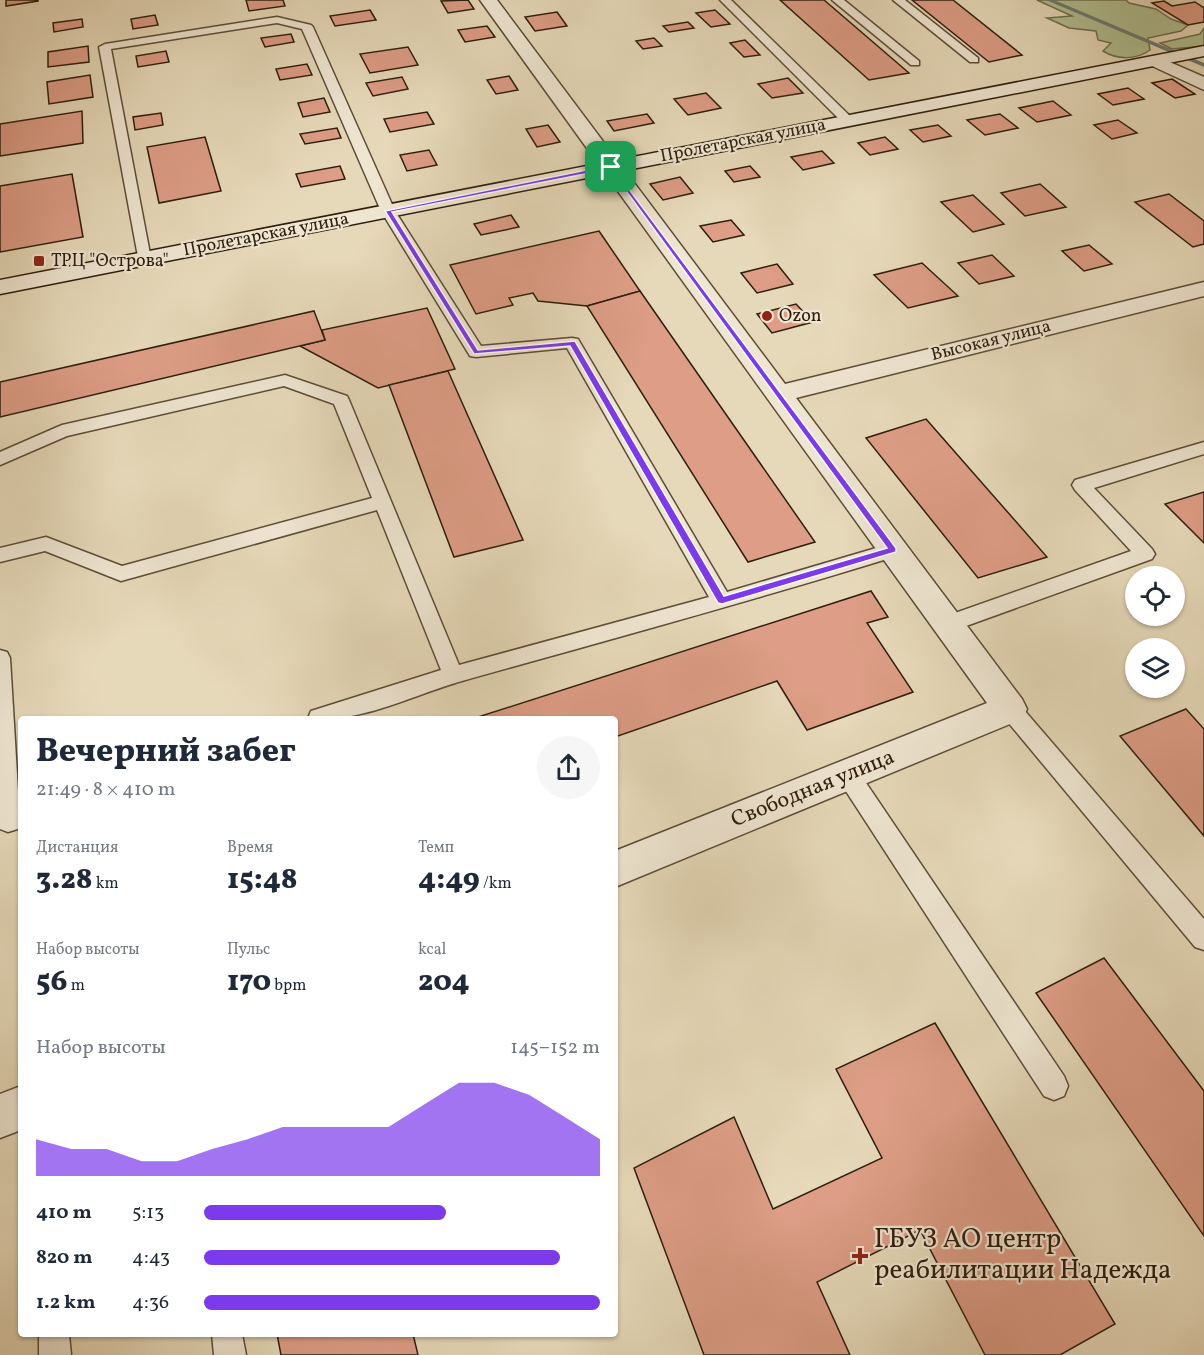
<!DOCTYPE html>
<html lang="ru">
<meta charset="utf-8">
<style>
:root{--surface:#fff;--page:#f6f6f7;--text:#1f2937;--muted:#747a83;--accent:#7c3aed}
body{margin:0;font-family:Vollkorn,serif;background:var(--page);color:var(--text);height:100vh;display:flex;flex-direction:column;font-size:22px;white-space:nowrap}
*{box-sizing:border-box;margin:0}
p{font-size:20px;color:var(--muted)}
.icon{flex:none;width:33px;height:33px;fill:none;stroke:currentColor;stroke-width:2;stroke-linecap:round;stroke-linejoin:round}
.map{position:relative;flex:1;overflow:hidden}
.side{position:absolute;left:18px;top:716px;width:600px;height:621px;display:flex;flex-direction:column;background:var(--surface);border-radius:6px;box-shadow:0 2px 4px #0004}
.side>*{flex:none}
.controls{position:absolute;left:1125px;top:566px;display:grid;gap:12px}
.controls a{display:grid;place-items:center;width:60px;height:60px;border-radius:50%;background:var(--surface);box-shadow:0 2px 4px #0004;font-size:30px}
.pin{position:absolute;display:grid;place-items:center;width:51px;height:51px;color:#fff;margin:-26px;border-radius:12px;box-shadow:0 3px 9px #0006}
.round{display:grid;place-items:center;flex:none;width:63px;height:63px;border-radius:32px;background:var(--page)}
.headline{display:flex;align-items:center;justify-content:space-between;height:102px;padding:0 18px}
h1{font-size:33px;font-weight:800;line-height:45px}
.figures{display:grid;grid-template-columns:repeat(3,1fr);gap:9px;height:102px;padding:6px 18px}
.figures div{display:grid;align-content:center}
.figures b{font-size:30px;font-weight:800}
.figures small{font-size:16px;font-weight:400}
.figures p{font-size:16px}
.chart{height:168px;padding:12px 18px}
.chart p{display:flex;justify-content:space-between}
.chart svg{width:100%;height:108px;margin-top:6px;fill:var(--accent);opacity:.7}
ul{padding:0 18px;list-style:none;font-size:20px}
li{display:grid;grid-template-columns:96px 72px 1fr;align-items:center;height:45px}
li i{height:15px;border-radius:8px;background:var(--accent)}
.map>svg:first-child{display:block}
</style>
<div class="map">
<svg width="1204" height="1355" viewBox="0 0 1204 1355">
<rect width="100%" height="100%" fill="#e6d9b9"/>
<filter id="stains"><feTurbulence type="fractalNoise" baseFrequency=".00333" numOctaves="4"/><feColorMatrix values="0 0 0 0 .2 0 0 0 0 .09 0 0 0 0 .02 0 0 0 .5 -.17"/></filter>
<radialGradient id="worn" r=".72"><stop offset=".6" stop-color="#630" stop-opacity="0"/><stop offset="1" stop-color="#630" stop-opacity=".3"/></radialGradient>
<!-- green -->
<g fill="#b1c092" stroke="#706f4f" stroke-width="1.5">
<path d="M 1037,0 L 1126,0 L 1129,3 L 1156,9 L 1171,19 L 1188,25 L 1181,31 L 1148,38 L 1150,50 C 1136,60 1117,60 1103,51 L 1111,43 L 1098,40 L 1096,31 L 1069,28 L 1047,18 L 1072,16 Z"/>
<path d="M 1204,28 L 1204,46 L 1172,49 L 1160,43 L 1200,34 Z"/>
</g>
<g fill="none" stroke-linecap="round" stroke-linejoin="round">
<!-- stream -->
<path fill="#6e7b72" fill-rule="evenodd" d="M 1046,0 L 1054,0 L 1204,63 L 1204,67 Z"/>
</g>
<!-- building -->
<g fill="#dd9d86" stroke="#2e1e0c" stroke-width="1.5">
<path d="M 6,0 L 38,0 L 38,1 L 6,6 Z"/>
<path d="M 246,0 L 283,0 L 285,6 L 249,11 Z"/>
<path d="M 468,0 L 474,9 L 448,13 L 441,1 Z"/>
<path d="M 780,0 L 824,0 L 909,73 L 869,80 Z"/>
<path d="M 912,0 L 953,0 L 1022,55 L 989,62 Z"/>
<path d="M 1164,1 L 1172,6 L 1195,2 L 1204,8 L 1204,22 L 1188,25 L 1152,3 Z"/>
<path d="M 370,10 L 376,20 L 335,26 L 330,16 Z"/>
<path d="M 715,10 L 730,24 L 711,27 L 696,13 Z"/>
<path d="M 557,12 L 567,26 L 535,31 L 525,17 Z"/>
<path d="M 155,15 L 158,25 L 133,29 L 131,19 Z"/>
<path d="M 82,19 L 83,27 L 54,32 L 53,23 Z"/>
<path d="M 688,22 L 694,28 L 669,32 L 663,26 Z"/>
<path d="M 487,26 L 495,37 L 465,42 L 458,30 Z"/>
<path d="M 291,34 L 294,42 L 265,47 L 261,38 Z"/>
<path d="M 654,38 L 662,46 L 643,49 L 636,41 Z"/>
<path d="M 745,40 L 760,55 L 744,57 L 730,43 Z"/>
<path d="M 88,46 L 89,62 L 48,67 L 48,52 Z"/>
<path d="M 408,47 L 418,65 L 370,73 L 360,54 Z"/>
<path d="M 166,51 L 169,62 L 138,67 L 136,56 Z"/>
<path d="M 307,64 L 312,75 L 280,80 L 276,69 Z"/>
<path d="M 90,75 L 93,97 L 49,104 L 47,82 Z"/>
<path d="M 509,76 L 518,90 L 496,94 L 487,80 Z"/>
<path d="M 402,77 L 408,89 L 373,96 L 366,83 Z"/>
<path d="M 788,78 L 803,93 L 772,98 L 758,84 Z"/>
<path d="M 1172,79 L 1195,94 L 1175,98 L 1152,83 Z"/>
<path d="M 1128,88 L 1144,99 L 1113,105 L 1098,94 Z"/>
<path d="M 706,93 L 721,108 L 688,115 L 674,99 Z"/>
<path d="M 324,98 L 330,112 L 303,117 L 298,103 Z"/>
<path d="M 1053,101 L 1071,115 L 1037,122 L 1019,108 Z"/>
<path d="M 82,111 L 83,143 L 0,156 L 0,124 Z"/>
<path d="M 427,112 L 434,124 L 390,132 L 384,119 Z"/>
<path d="M 161,113 L 163,125 L 135,130 L 133,117 Z"/>
<path d="M 647,114 L 654,123 L 614,131 L 607,121 Z"/>
<path d="M 1000,114 L 1018,128 L 985,135 L 967,120 Z"/>
<path d="M 1118,120 L 1137,133 L 1112,139 L 1094,125 Z"/>
<path d="M 548,125 L 560,142 L 537,147 L 526,129 Z"/>
<path d="M 938,125 L 951,136 L 923,142 L 910,130 Z"/>
<path d="M 337,128 L 341,138 L 305,144 L 300,134 Z"/>
<path d="M 205,137 L 221,191 L 159,203 L 147,147 Z"/>
<path d="M 885,137 L 898,149 L 870,155 L 858,143 Z"/>
<path d="M 429,150 L 437,165 L 407,171 L 400,155 Z"/>
<path d="M 822,151 L 834,163 L 803,170 L 791,157 Z"/>
<path d="M 340,166 L 345,179 L 301,187 L 296,174 Z"/>
<path d="M 750,166 L 760,177 L 734,182 L 725,171 Z"/>
<path d="M 72,174 L 83,237 L 0,252 L 0,186 Z"/>
<path d="M 680,177 L 693,193 L 663,200 L 650,184 Z"/>
<path d="M 1040,184 L 1066,207 L 1025,216 L 1001,193 Z"/>
<path d="M 1169,194 L 1204,221 L 1204,244 L 1193,247 L 1135,202 Z"/>
<path d="M 973,195 L 1004,224 L 973,232 L 941,202 Z"/>
<path d="M 511,215 L 519,227 L 481,235 L 474,224 Z"/>
<path d="M 731,220 L 744,235 L 713,242 L 700,226 Z"/>
<path d="M 599,231 L 640,291 L 587,306 L 538,301 L 533,293 L 509,298 L 513,305 L 476,314 L 450,265 Z"/>
<path d="M 1089,245 L 1112,264 L 1084,271 L 1062,251 Z"/>
<path d="M 992,255 L 1014,276 L 979,284 L 958,263 Z"/>
<path d="M 922,263 L 958,296 L 908,308 L 874,275 Z"/>
<path d="M 777,264 L 793,284 L 757,293 L 741,273 Z"/>
<path d="M 640,291 L 815,542 L 748,562 L 587,306 Z"/>
<path d="M 796,304 L 813,322 L 772,333 L 757,314 Z"/>
<path d="M 427,308 L 455,369 L 378,388 L 300,346 L 325,340 L 322,330 Z"/>
<path d="M 314,311 L 325,340 L 0,417 L 0,382 Z"/>
<path d="M 448,371 L 523,540 L 454,557 L 389,385 Z"/>
<path d="M 926,419 L 1047,557 L 978,578 L 866,438 Z"/>
<path d="M 1204,492 L 1204,543 L 1165,504 Z"/>
<path d="M 871,591 L 888,617 L 867,623 L 913,692 L 807,730 L 777,681 L 615,737 L 615,718 L 475,718 Z"/>
<path d="M 1186,709 L 1204,729 L 1204,836 L 1120,736 Z"/>
<path d="M 1104,958 L 1204,1091 L 1204,1236 L 1036,993 Z"/>
<path d="M 935,1023 L 1115,1324 L 1060,1355 L 985,1355 L 920,1230 L 817,1282 L 850,1355 L 704,1355 L 634,1168 L 734,1117 L 773,1209 L 882,1158 L 836,1069 Z"/>
<path d="M 277,1334 L 413,1334 L 418,1355 L 281,1355 Z"/>
</g>
<g fill="none" stroke-linecap="round" stroke-linejoin="round">
<!-- lane casing -->
<g stroke="#5c4d37" stroke-width="3">
<g id="lane">
<path d="M 720,0 L 731,0 L 852,118 L 854,121 L 852,124 L 844,124 Z"/>
<path d="M 832,0 L 844,0 L 919,61 L 919,65 L 911,65 Z"/>
<path d="M 893,0 L 905,0 L 978,58 L 978,62 L 970,62 Z"/>
<path d="M 277,17 L 311,25 L 313,27 L 395,211 L 481,346 L 572,338 L 578,339 L 727,592 L 893,543 L 900,545 L 903,550 L 900,555 C 755,600 608,640 462,681 C 412,695 360,724 308,718 L 311,711 L 441,670 L 377,510 L 121,581 L 45,551 L 0,562 L 0,548 L 46,537 L 122,566 L 372,498 L 334,404 L 284,386 L 67,436 L 0,465 L 0,452 L 62,425 L 285,375 L 347,396 L 349,400 L 459,665 L 709,597 L 567,348 L 476,357 L 470,356 L 381,211 L 302,29 L 277,23 L 111,49 L 151,259 L 144,263 L 139,262 L 99,47 L 105,44 Z"/>
<path d="M 1204,442 L 1204,454 L 1094,488 L 1152,549 L 1155,554 L 1152,559 L 955,630 L 948,632 L 941,630 L 938,624 L 941,618 L 1131,551 L 1075,490 L 1072,485 L 1075,480 Z"/>
<path d="M 0,650 L 7,652 L 10,658 L 19,807 L 21,806 L 21,828 L 8,832 L 0,829 Z"/>
<path d="M 1010,700 L 1018,703 L 1204,919 L 1204,950 L 1195,947 L 1002,715 L 999,709 L 1002,703 Z"/>
<path d="M 848,765 L 856,768 L 1064,1076 L 1068,1086 L 1064,1096 L 1054,1100 L 1044,1096 L 840,782 L 837,775 L 840,768 Z"/>
<path d="M 39,1334 L 69,1334 L 71,1355 L 39,1355 Z"/>
<path d="M 212,1334 L 242,1334 L 246,1355 L 214,1355 Z"/>
</g>
</g>
<!-- street casing -->
<g stroke="#5c4d37" stroke-width="3">
<g id="street">
<path d="M 480,0 L 497,0 L 785,384 L 1204,282 L 1204,296 L 796,398 L 1022,699 L 1027,709 L 1022,719 L 615,887 L 615,851 L 987,703 Z"/>
<path d="M 1156,56 L 1204,77 L 1204,90 L 1150,65 L 1147,61 L 1150,57 Z"/>
<path d="M 21,1086 L 21,1130 L 0,1138 L 0,1094 Z"/>
</g>
</g>
<!-- secondary casing -->
<g stroke="#2e1e0c" stroke-width="3">
<path id="secondary" d="M 1204,46 L 1204,56 L 0,294 L 0,280 Z"/>
</g>
<!-- lane -->
<use href="#lane" fill="#efe6d2" fill-rule="evenodd"/>
<!-- street -->
<use href="#street" fill="#efe6d2" fill-rule="evenodd"/>
<!-- secondary -->
<use href="#secondary" fill="#efe6d2" fill-rule="evenodd"/>
</g>
<!-- route -->
<path fill="#7c3aed" stroke="#fff" stroke-width="1.5" fill-rule="evenodd" d="M 611,165 L 896,548 L 896,552 L 722,604 L 718,603 L 570,346 L 474,354 L 385,211 ZM 610,169 L 887,548 L 724,596 L 575,341 L 478,350 L 392,212 Z"/>
<!-- markers -->
<g fill="#8f2418" stroke="#efe6d2" stroke-width="2">
<rect x="33" y="255" width="12" height="12" rx="3"/>
<circle cx="767" cy="316" r="6"/>
<path d="M857 1247h6v6h6v6h-6v6h-6v-6h-6v-6h6z"/>
</g>
<g text-anchor="middle" dominant-baseline="central" stroke-width="4.5" stroke-linejoin="round" paint-order="stroke">
<!-- far-street labels -->
<g font-size="18" fill="#2e1e0c" stroke="#efe6d2">
<text transform="translate(743 141) rotate(-11)">Пролетарская улица</text>
<text transform="translate(266 235) rotate(-11)">Пролетарская улица</text>
<text transform="translate(991 341) rotate(-14)">Высокая улица</text>
</g>
<!-- far-poi labels -->
<g font-size="18" fill="#2e1e0c" stroke="#efe6d2" text-anchor="start">
<text x="51" y="261">ТРЦ "Острова"</text>
<text x="779" y="316">Ozon</text>
</g>
<!-- street labels -->
<g font-size="22" fill="#2e1e0c" stroke="#efe6d2">
<text transform="translate(813 789) rotate(-22)">Свободная улица</text>
</g>
<!-- near-poi labels -->
<g font-size="27" fill="#2e1e0c" stroke="#efe6d2" text-anchor="start">
<text x="874" y="1240">ГБУЗ АО центр<tspan x="874" dy="31">реабилитации Надежда</tspan></text>
</g>
</g>
<rect width="100%" height="100%" filter="url(#stains)"/>
<rect width="100%" height="100%" fill="url(#worn)"/>
</svg>
<div class="controls">
<a><svg class="icon" aria-label="locate" viewBox="0 0 24 24"><circle cx="12" cy="12" r="6"/><path d="M12 2v4M12 18v4M2 12h4M18 12h4"/></svg></a>
<a><svg class="icon" aria-label="layers" viewBox="0 0 24 24"><path d="M12 4l9 5-9 5-9-5zM3 14l9 5 9-5"/></svg></a>
</div>
<div class="pin" style="left:611px;top:167px;background:#1e9e55"><svg class="icon" aria-label="arrive" viewBox="0 0 24 24"><path d="M6 21V4h12l-3 4 3 4H6"/></svg></div>
<section class="side">
<div class="headline"><div><h1>Вечерний забег</h1><p>21:49 · 8 × 410 m</p></div><a class="round"><svg class="icon" aria-label="share" viewBox="0 0 24 24"><path d="M12 15V3M7 8l5-5 5 5M5 13v7h14v-7"/></svg></a></div>
<div class="figures">
<div><p>Дистанция</p><b>3.28<small> km</small></b></div>
<div><p>Время</p><b>15:48</b></div>
<div><p>Темп</p><b>4:49<small> /km</small></b></div>
</div>
<div class="figures">
<div><p>Набор высоты</p><b>56<small> m</small></b></div>
<div><p>Пульс</p><b>170<small> bpm</small></b></div>
<div><p>kcal</p><b>204</b></div>
</div>
<div class="chart"><p><span>Набор высоты</span>145–152 m</p>
<svg viewBox="0 0 160 44" preserveAspectRatio="none"><path d="M0 44V29L10 33L20 33L30 38L40 38L50 33L60 29L70 24L80 24L90 24L100 24L110 15L120 6L130 6L140 11L150 20L160 29V44z"/></svg>
</div>
<ul>
<li><b>410 m</b>5:13<i style="width:61%"></i></li>
<li><b>820 m</b>4:43<i style="width:90%"></i></li>
<li><b>1.2 km</b>4:36<i style="width:100%"></i></li>
</ul>
</section>
</div>
